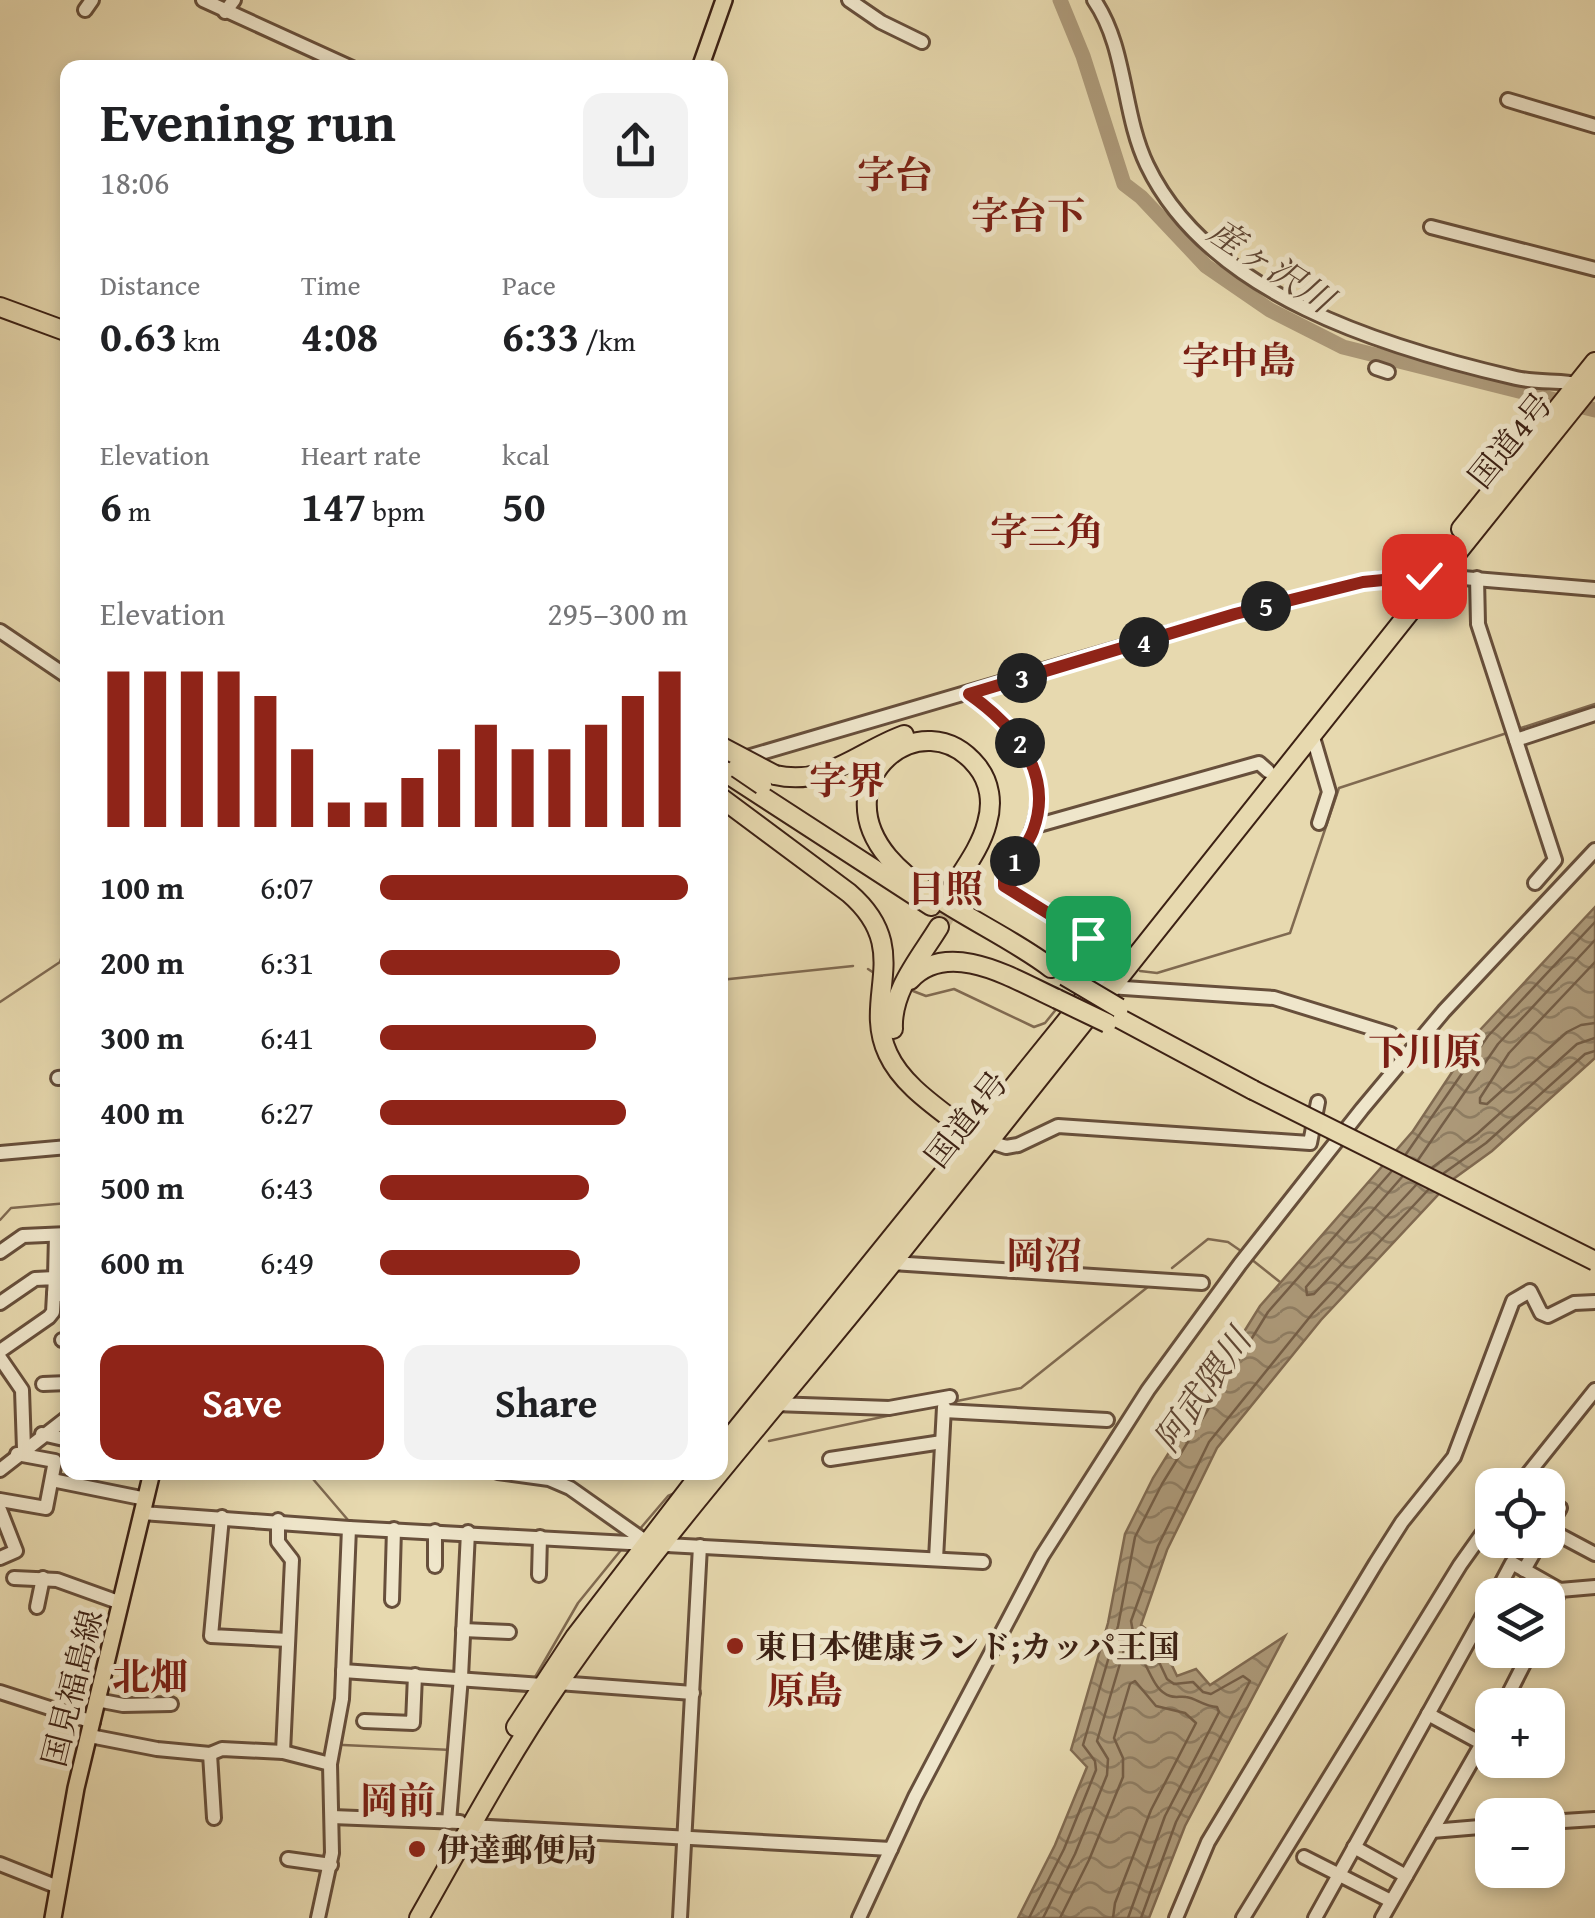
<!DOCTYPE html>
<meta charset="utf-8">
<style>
:root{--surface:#fff;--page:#f2f2f2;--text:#202124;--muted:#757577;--accent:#8f2418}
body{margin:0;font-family:"Gentium Book Plus","Noto Serif JP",serif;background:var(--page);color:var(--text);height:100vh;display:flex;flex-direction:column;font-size:38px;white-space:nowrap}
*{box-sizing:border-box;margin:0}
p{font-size:32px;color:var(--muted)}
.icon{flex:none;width:55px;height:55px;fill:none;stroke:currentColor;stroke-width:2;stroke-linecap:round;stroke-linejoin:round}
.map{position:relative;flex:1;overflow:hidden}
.side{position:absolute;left:60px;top:60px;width:668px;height:1420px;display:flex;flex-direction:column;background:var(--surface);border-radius:20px;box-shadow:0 5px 15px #0003}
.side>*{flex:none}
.buttons{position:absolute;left:1475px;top:1468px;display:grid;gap:20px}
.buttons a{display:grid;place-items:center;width:90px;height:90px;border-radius:20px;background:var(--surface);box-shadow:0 5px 15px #0003;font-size:50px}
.pin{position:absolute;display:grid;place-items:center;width:85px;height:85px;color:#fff;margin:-42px;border-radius:20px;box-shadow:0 5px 15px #0006}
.km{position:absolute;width:50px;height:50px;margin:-25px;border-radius:50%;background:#222;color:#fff;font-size:28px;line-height:50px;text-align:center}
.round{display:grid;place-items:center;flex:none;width:105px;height:105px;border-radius:20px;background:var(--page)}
.summary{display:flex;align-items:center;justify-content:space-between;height:170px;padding:0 40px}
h1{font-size:55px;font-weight:700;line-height:75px}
.metrics{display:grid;grid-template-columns:repeat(3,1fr);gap:15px;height:170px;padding:10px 40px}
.metrics div{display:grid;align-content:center}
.metrics b{font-size:42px;font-weight:700}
.metrics small{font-size:28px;font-weight:400}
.metrics p{font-size:28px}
.chart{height:280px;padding:20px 40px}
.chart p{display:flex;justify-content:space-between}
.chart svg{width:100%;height:180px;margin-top:10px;stroke:var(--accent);stroke-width:6}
.action{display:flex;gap:20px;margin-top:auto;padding:20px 40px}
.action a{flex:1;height:115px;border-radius:20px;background:var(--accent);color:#fff;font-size:40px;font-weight:700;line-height:115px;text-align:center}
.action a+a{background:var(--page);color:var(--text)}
ul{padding:0 40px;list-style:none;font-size:32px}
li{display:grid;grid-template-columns:160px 120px 1fr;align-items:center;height:75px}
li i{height:25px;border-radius:12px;background:var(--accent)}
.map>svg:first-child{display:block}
</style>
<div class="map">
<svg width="1595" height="1918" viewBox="0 0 1595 1918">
<defs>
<pattern id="water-waves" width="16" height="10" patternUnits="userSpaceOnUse" patternTransform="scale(2.5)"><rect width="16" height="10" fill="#ad9a7a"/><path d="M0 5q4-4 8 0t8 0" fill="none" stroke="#8e7d63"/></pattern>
</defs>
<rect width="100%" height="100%" fill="#e7d9af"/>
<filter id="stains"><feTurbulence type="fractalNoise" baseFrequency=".002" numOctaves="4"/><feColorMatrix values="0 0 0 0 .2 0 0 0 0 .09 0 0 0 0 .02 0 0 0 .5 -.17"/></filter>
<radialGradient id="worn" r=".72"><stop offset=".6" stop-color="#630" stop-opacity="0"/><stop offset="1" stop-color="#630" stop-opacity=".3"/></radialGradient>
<!-- water -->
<path fill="url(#water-waves)" stroke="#806a51" stroke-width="2.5" d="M 1595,907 L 1595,1058 L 1492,1151 L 1452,1180 L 1321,1320 L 1217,1448 L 1167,1550 L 1141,1625 L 1160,1640 L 1177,1676 L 1196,1669 L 1210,1685 L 1285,1636 L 1185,1826 L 1149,1918 L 1018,1918 L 1055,1845 L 1087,1767 L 1071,1750 L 1108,1623 L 1125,1534 L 1153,1478 L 1260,1306 L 1413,1131 L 1480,1030 Z"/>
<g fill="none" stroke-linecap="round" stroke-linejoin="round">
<!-- shore -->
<g stroke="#745e47" stroke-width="2.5">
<path d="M 1595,962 L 1509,1053 L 1480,1098 L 1480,1103 L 1487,1104 L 1567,1032 L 1581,1025 L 1595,1023"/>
<path d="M 1406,1154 L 1488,1036 L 1595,922"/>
<path d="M 1418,1160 L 1498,1044 L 1595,940"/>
<path d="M 1433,1167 L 1478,1133 L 1577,1044 L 1595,1038"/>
<path d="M 1444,1173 L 1486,1143 L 1585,1054 L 1595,1051"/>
<path d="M 1402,1177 L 1306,1287 L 1307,1295 L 1314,1294 L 1417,1184"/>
<path d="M 1029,1918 L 1064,1849 L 1096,1770 L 1095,1761 L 1083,1745 L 1118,1626 L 1135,1537 L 1162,1484 L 1268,1312 L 1391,1172"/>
<path d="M 1043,1918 L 1075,1854 L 1107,1775 L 1108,1759 L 1097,1741 L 1124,1650 L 1129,1646 C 1150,1658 1149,1689 1170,1696 C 1175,1698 1181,1696 1186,1697 C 1196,1698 1203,1706 1217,1707 L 1219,1712 L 1165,1816 L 1128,1918"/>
<path d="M 1060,1918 L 1089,1860 L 1123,1777 L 1123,1758 L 1114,1738 L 1130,1684 L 1135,1681 L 1156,1706 L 1185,1713 L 1196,1723 L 1151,1810 L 1115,1903 L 1113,1918"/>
<path d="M 1141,1918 L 1176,1822 L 1250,1681 L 1243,1676 L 1211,1694 L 1203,1692 L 1193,1682 L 1174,1684 L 1167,1679 L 1152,1647 L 1133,1632 L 1131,1621 L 1158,1546 L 1209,1442 L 1313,1313 L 1428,1190"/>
</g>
<!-- stream -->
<g stroke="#806a51" stroke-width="2.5">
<path d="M 1521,728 L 1595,704"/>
<path d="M 868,969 L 874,973"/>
<path d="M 1140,971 L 1157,973 L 1290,933 L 1339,788 L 1507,733"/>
<path d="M 1082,977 L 1085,964 L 1090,960 L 1099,961"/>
<path d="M 720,980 L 853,966"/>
<path d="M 913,991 L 926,996 L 954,989 L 1034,1027 L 1045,1023 L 1058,1007"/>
<path d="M 0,1002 L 60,962 L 68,937"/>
<path d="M 0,1220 L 11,1208 L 68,1203"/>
<path d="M 1251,1259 L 1280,1282"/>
<path d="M 1172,1268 L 1208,1239 L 1228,1242 L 1241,1251"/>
<path d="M 957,1401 L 1021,1388 L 1149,1286"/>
<path d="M 769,1441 L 929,1407"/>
<path d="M 307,1472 L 348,1520"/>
<path d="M 639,1530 L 668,1496 L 675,1493"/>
<path d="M 534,1679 L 578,1603 L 621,1550"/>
<path d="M 343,1745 L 452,1750"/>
</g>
<!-- river -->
<path stroke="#ad9a7a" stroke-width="15" d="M 1060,0 L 1083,56 L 1124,184 L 1141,197 L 1206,266 L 1270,310 L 1343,347 L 1595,410"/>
<!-- highway-tunnel -->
<path stroke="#c5b490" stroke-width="18" stroke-dasharray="18 9" stroke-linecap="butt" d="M 939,927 L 959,894"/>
<!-- minor casing -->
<g stroke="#674f3b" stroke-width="18">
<g id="minor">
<path d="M 203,0 L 352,68"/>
<path d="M 849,0 L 881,22 L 922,42"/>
<path d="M 1094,0 C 1127,48 1122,113 1147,165 C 1209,295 1386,348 1516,378 C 1538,383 1561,380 1584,385"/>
<path d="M 85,10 L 92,0"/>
<path d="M 225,12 L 234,0"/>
<path d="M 1508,100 L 1595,126"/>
<path d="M 1431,227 L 1595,269"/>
<path d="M 1376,368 L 1388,372"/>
<path d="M 1477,578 L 1478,624 L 1555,860 L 1535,883"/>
<path d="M 0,631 L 68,677"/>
<path d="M 969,694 C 1013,725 1055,772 1032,831 C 1026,848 1014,863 1004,878 L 1005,886 L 1088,939 L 1113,963"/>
<path d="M 1312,734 L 1329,792 L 1319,823"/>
<path d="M 1516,740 L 1595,714"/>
<path d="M 720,765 L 1235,614 L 1363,582 L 1404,576 L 1439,576 L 1595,589"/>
<path d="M 1035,826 L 1259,763 L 1268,771"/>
<path d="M 1099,981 L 1109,987 L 1274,998 L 1391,1034"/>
<path d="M 58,1078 L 68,1077"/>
<path d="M 988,1141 L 1006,1147 L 1018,1145 L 1058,1126 L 1310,1143 L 1318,1102"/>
<path d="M 0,1153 L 68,1147"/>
<path d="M 0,1252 L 23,1236 L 68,1234"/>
<path d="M 892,1263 L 1202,1283"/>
<path d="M 55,1278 L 56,1235"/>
<path d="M 0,1303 L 35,1279 L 55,1278 L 54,1294 L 68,1296"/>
<path d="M 62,1340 L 68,1341"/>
<path d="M 0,1351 L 49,1317 L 53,1312 L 54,1294"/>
<path d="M 0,1358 L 22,1390 L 24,1449"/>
<path d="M 43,1384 L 68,1383"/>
<path d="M 774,1404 L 889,1408 L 950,1397"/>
<path d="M 944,1411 L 1107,1420"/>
<path d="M 42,1434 L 68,1440"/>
<path d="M 830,1459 L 942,1442"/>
<path d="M 0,1470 L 68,1417"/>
<path d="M 498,1472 L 549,1479 L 570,1488 L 645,1541"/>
<path d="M 52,1480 L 146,1499"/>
<path d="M 1519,1485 L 1595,1390"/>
<path d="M 0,1500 L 46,1508 L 55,1461 L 17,1454"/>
<path d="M 0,1510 L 16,1551 L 0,1558"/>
<path d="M 142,1513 L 349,1528 L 983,1562"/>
<path d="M 222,1517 L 211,1636 L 288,1640"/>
<path d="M 278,1520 L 278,1542 L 292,1560 L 283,1752"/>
<path d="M 1548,1529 L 1595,1554"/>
<path d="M 1548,1529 L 1560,1508"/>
<path d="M 435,1531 L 435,1566"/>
<path d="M 936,1559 L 944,1407"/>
<path d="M 1524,1570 L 1541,1540"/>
<path d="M 539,1575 L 540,1537"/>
<path d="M 14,1578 L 57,1580 L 121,1603"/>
<path d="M 1495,1595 L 1512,1563 L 1560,1590"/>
<path d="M 392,1600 L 394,1529"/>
<path d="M 37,1607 L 43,1578"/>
<path d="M 1548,1616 L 1560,1590 L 1595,1587"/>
<path d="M 463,1630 L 509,1632"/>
<path d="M 343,1671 L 542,1685"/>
<path d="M 558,1683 L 693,1693"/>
<path d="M 0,1692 L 93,1722"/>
<path d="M 97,1700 L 123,1705 L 171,1704"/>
<path d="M 1503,1705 L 1531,1650"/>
<path d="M 1428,1714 L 1483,1744"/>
<path d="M 364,1721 L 413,1723 L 415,1675"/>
<path d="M 90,1736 L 157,1749 L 210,1754 L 222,1749 L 283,1752 L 330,1764"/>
<path d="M 210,1754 L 214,1818"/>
<path d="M 332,1817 L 460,1822"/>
<path d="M 449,1822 L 461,1677 L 468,1532"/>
<path d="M 1548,1822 L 1595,1819"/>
<path d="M 471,1826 L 891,1849"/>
<path d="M 1432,1831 L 1492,1826"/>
<path d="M 1354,1847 L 1406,1876"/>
<path d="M 1304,1857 L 1391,1901"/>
<path d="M 288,1859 L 331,1865"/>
<path d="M 0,1864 L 58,1887"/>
<path d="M 318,1918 L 332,1853 L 330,1764 L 342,1699 L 349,1528"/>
<path d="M 680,1918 L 700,1546"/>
<path d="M 859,1918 L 915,1797 L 1042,1556 L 1148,1390 L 1240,1264 L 1362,1109 L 1444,1011 L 1595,850"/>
<path d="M 1176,1918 L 1208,1842 L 1376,1563 L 1402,1522 L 1454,1457 L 1513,1301 L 1530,1291 L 1541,1313 L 1548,1316 L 1574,1303 L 1595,1302"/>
<path d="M 1243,1918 L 1460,1565 L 1492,1520"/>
<path d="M 1315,1918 L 1492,1599"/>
<path d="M 1382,1918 L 1492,1726"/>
</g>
</g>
<!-- major casing -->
<g stroke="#3c2114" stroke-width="20">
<g id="major">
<path d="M 700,68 L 724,0"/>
<path d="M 53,1918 L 76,1788 L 152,1472"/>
</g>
</g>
<!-- highway casing -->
<g stroke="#3c2114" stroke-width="22">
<g id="highway">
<path d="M 0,307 L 68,332"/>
<path d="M 1461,529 L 1595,362"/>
<path d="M 720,769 L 931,906"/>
<path d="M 775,775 C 827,787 859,751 904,735"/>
<path d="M 720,797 L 849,893 C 915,950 861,997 888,1054 C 904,1089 945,1112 973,1136 L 984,1139"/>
<path d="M 951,890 C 964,869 981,847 987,823 C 993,803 990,782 977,766 C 923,699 823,779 888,857 C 925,901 1003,931 1051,968"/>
<path d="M 910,980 C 949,937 1017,981 1057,999"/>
<path d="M 1113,1015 L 1253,1090"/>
<path d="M 893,1029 C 891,991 920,958 939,927"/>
<path d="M 720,1450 L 1085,998"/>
<path d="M 516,1727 L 575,1637 L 702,1472"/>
<path d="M 419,1918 C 464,1839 507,1758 558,1684 C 661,1534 784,1399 897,1257 C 1128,964 1361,672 1595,381"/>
</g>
</g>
<!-- minor -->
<use href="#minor" stroke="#efe6cb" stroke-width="12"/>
<!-- major -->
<use href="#major" stroke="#e7d9af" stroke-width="15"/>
<!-- highway -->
<use href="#highway" stroke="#e7d9af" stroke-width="18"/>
<!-- highway-bridge casing -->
<g stroke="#3c2114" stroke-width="22" stroke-linecap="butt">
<g id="highway-bridge">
<path d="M 720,746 L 775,775"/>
<path d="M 737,768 L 762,785"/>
<path d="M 1065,976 L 1119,1008"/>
<path d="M 1057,999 L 1107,1023"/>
<path d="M 1253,1090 L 1595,1261"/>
</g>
</g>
<!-- highway-bridge -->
<use href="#highway-bridge" stroke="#e7d9af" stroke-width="18"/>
</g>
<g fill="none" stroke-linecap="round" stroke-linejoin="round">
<!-- route casing -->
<g stroke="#fff" stroke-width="20">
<path id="route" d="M 1088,938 L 1004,886 L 1004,878 C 1014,863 1026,848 1033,831 C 1055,772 1013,725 969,694 L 1235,614 L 1363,582 L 1424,576"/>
</g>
<!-- route -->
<use href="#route" stroke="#8f2418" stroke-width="12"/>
</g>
<!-- markers -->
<g fill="#8f2418" stroke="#efe6cb" stroke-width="4">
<circle cx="735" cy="1646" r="10"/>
<circle cx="417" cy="1849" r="10"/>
</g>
<g text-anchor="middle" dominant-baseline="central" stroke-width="10" stroke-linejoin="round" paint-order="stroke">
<!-- street labels -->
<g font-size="32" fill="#3c2114" stroke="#efe6cb">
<text transform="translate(1510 440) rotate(-51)">国道4号</text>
<text transform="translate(966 1119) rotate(-52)">国道4号</text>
<text transform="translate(72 1688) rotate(-76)">国見福島線</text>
</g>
<!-- poi labels -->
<g font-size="32" font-weight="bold" fill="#3c2114" stroke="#efe6cb" text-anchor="start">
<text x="755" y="1646">東日本健康ランド;カッパ王国</text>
<text x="437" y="1849">伊達郵便局</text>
</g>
<!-- water labels -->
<g font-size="35" font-style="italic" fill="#5e4533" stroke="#efe6cb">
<text transform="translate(1271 265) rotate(33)">産ヶ沢川</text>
<text transform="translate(1202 1390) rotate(-55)">阿武隈川</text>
</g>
<!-- quarter labels -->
<g font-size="38" font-weight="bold" fill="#7a1f14" stroke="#efe6cb">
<text x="895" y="174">字台</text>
<text x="1028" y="215">字台下</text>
<text x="1239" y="360">字中島</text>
<text x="1047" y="531">字三角</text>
<text x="847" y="780">字界</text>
<text x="945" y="888">日照</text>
<text x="1425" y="1051">下川原</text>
<text x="1044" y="1255">岡沼</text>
<text x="150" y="1676">北畑</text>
<text x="805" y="1690">原島</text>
<text x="398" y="1800">岡前</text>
</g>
</g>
<rect width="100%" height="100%" filter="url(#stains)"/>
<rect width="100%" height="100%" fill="url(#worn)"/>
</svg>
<div class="buttons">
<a><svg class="icon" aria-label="locate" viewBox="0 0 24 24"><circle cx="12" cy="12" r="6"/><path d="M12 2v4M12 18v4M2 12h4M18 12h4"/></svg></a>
<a><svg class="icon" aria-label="layers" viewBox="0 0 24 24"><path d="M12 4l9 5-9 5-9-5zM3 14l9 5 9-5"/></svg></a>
<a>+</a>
<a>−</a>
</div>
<div class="pin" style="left:1088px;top:938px;background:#1e9e55"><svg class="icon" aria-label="arrive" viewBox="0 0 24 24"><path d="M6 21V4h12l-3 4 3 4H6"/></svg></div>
<div class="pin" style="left:1424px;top:576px;background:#d93025"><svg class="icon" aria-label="check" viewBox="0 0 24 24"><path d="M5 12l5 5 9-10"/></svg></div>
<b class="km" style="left:1015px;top:861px">1</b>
<b class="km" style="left:1020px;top:743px">2</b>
<b class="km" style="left:1022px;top:678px">3</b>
<b class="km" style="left:1144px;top:642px">4</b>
<b class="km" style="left:1266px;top:606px">5</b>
<section class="side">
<div class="summary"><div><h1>Evening run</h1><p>18:06</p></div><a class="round"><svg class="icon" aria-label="share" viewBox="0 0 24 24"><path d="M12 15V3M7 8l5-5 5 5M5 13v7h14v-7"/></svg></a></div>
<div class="metrics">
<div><p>Distance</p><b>0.63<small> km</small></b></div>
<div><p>Time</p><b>4:08</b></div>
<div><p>Pace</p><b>6:33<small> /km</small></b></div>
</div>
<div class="metrics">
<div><p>Elevation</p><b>6<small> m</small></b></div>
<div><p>Heart rate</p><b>147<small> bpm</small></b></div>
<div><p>kcal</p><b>50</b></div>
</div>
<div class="chart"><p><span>Elevation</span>295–300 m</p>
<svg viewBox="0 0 160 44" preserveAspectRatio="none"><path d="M5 44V6M15 44V6M25 44V6M35 44V6M45 44V12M55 44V25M65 44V38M75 44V38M85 44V32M95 44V25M105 44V19M115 44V25M125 44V25M135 44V19M145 44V12M155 44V6"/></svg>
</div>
<ul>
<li><b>100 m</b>6:07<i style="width:100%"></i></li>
<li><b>200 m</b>6:31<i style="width:78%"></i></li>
<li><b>300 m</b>6:41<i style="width:70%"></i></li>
<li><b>400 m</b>6:27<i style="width:80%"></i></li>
<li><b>500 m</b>6:43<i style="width:68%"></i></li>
<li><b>600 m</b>6:49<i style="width:65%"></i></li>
</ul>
<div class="action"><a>Save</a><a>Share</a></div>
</section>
</div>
